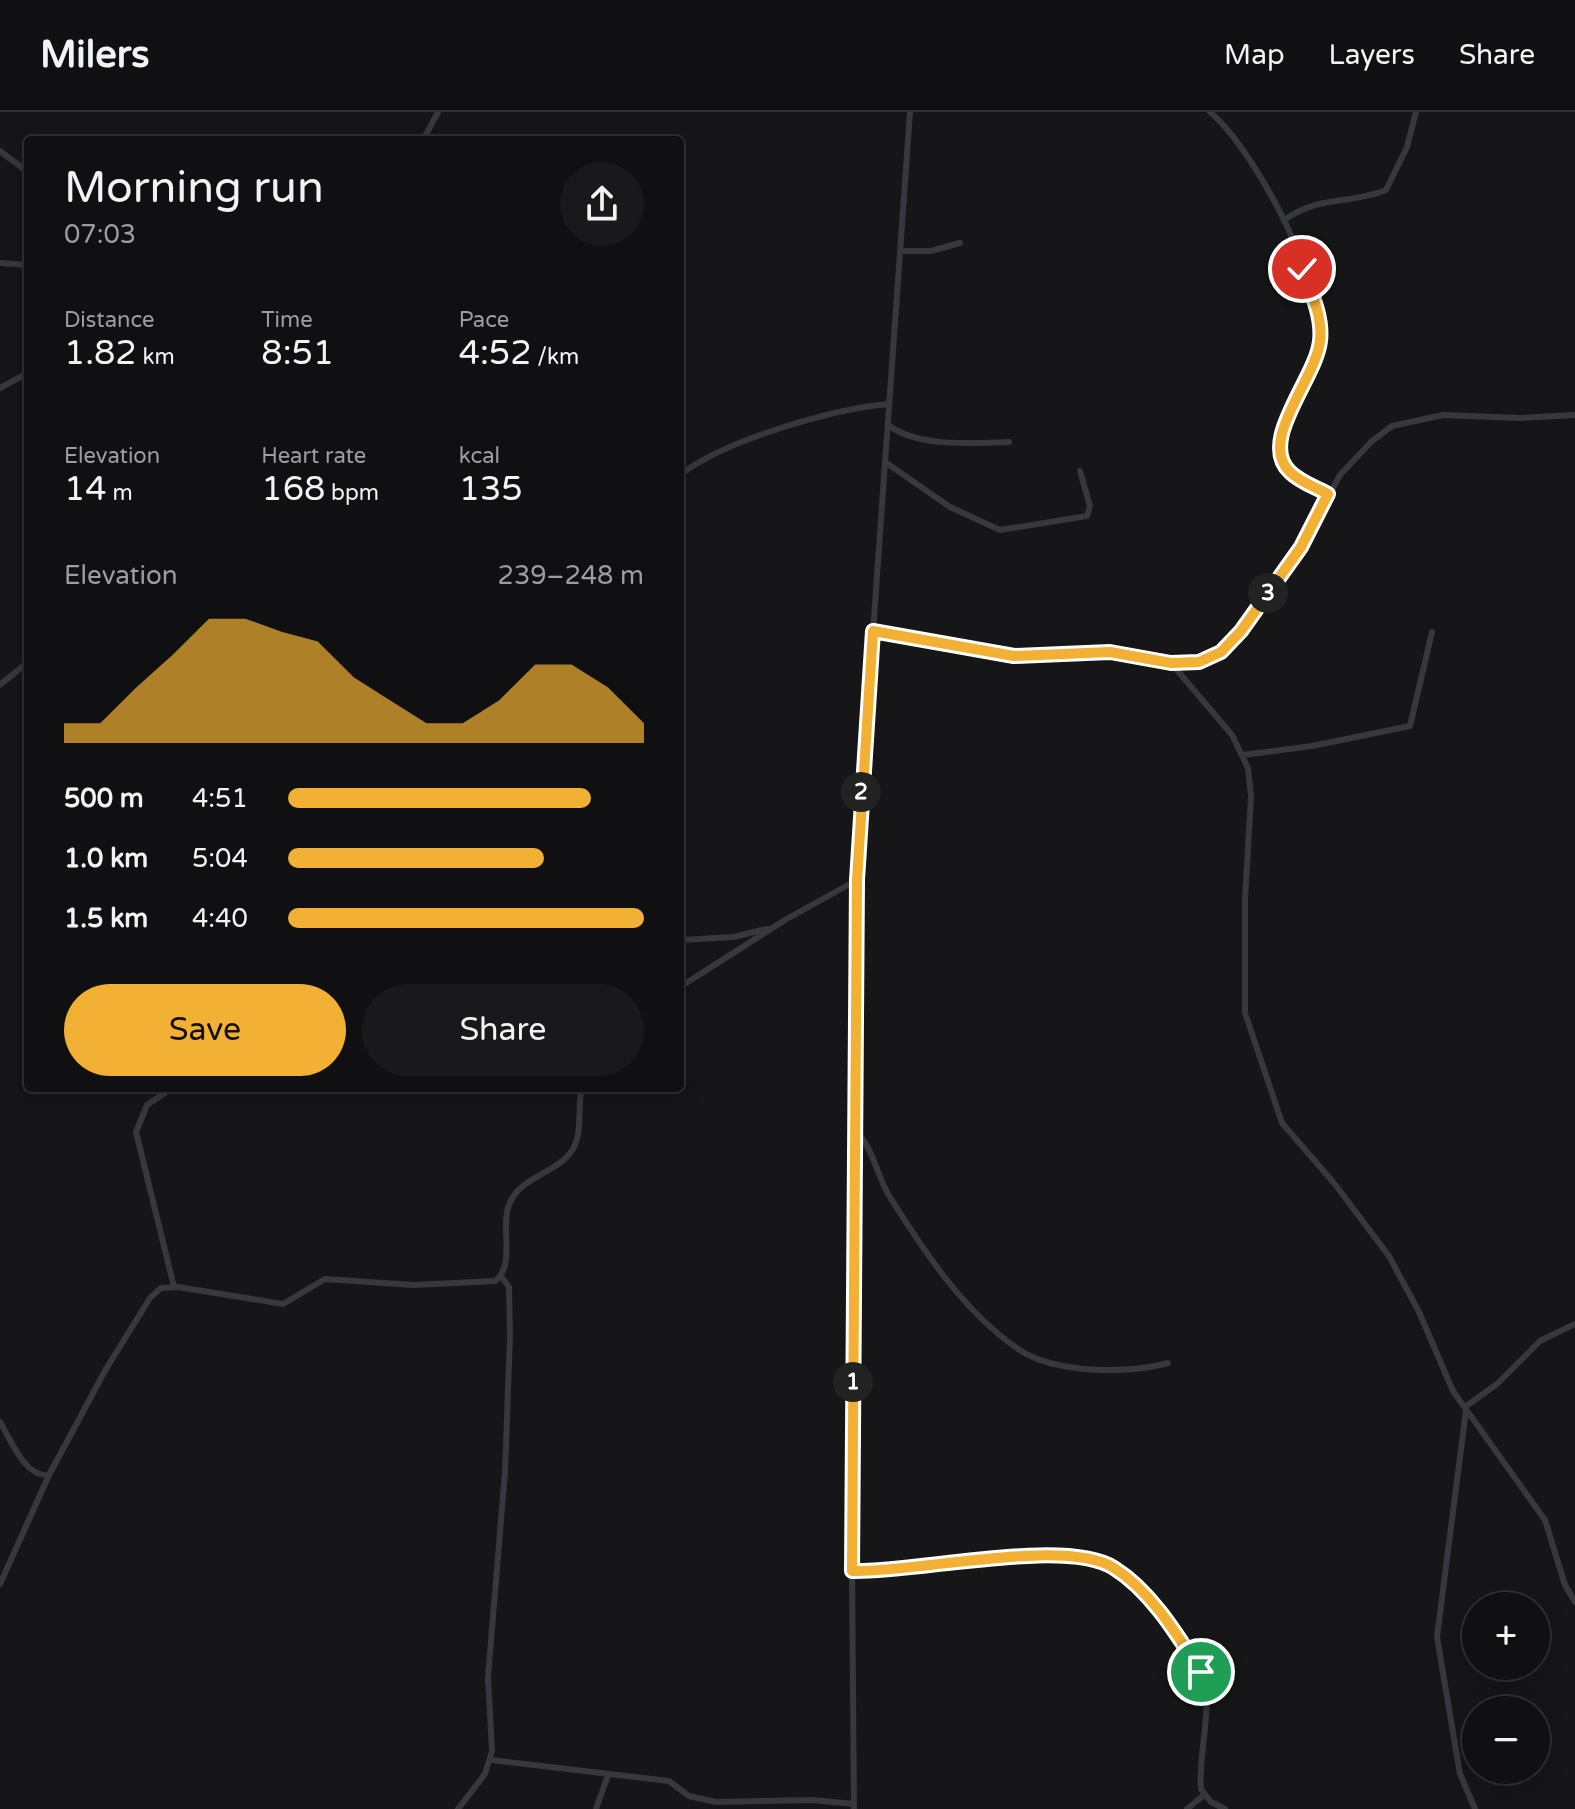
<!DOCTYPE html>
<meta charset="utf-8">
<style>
:root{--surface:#101012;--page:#19191b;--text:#f1f3f6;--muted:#9c9d9f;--line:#303032;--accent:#f2b134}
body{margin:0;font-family:"Varela Round",sans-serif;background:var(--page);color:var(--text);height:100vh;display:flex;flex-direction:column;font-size:30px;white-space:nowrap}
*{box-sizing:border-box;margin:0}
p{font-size:26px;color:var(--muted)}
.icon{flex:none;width:44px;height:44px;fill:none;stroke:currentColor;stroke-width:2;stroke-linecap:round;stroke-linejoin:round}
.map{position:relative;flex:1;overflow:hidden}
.drawer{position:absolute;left:24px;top:24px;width:660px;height:956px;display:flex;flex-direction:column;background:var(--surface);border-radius:8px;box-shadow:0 4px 20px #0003,0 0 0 2px var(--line)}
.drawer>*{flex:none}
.buttons{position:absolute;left:1462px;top:1480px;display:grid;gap:16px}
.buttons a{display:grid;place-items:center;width:88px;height:88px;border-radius:50%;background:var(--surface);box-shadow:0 4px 20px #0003,0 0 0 2px var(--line);font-size:40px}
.pin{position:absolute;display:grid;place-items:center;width:68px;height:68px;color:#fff;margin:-34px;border:4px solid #fff;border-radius:50%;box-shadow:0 2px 8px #0007}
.km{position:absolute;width:40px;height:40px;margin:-20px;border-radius:50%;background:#222;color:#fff;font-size:22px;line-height:40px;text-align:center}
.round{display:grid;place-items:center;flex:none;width:84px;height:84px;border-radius:42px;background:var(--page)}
.headline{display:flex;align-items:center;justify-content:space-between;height:136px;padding:0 40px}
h1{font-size:44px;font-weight:600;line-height:60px}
.figures{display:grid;grid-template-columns:repeat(3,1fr);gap:12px;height:136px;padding:8px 40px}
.figures div{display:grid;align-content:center}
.figures b{font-size:34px;font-weight:600}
.figures small{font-size:22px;font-weight:400}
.figures p{font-size:22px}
.chart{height:224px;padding:16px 40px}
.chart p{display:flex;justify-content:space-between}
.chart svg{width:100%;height:144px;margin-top:8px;fill:var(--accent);opacity:.7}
.button{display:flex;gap:16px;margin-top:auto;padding:16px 40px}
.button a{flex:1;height:92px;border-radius:48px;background:var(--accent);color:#111;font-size:32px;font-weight:600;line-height:92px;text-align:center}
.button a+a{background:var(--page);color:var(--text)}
ul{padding:0 40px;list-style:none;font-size:26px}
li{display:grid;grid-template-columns:128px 96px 1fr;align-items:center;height:60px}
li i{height:20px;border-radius:10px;background:var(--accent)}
header{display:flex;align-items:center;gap:48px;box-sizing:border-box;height:112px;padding:0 40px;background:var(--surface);border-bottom:2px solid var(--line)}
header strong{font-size:38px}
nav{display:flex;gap:44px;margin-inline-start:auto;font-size:28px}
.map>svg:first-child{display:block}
</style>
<header>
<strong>Milers</strong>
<nav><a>Map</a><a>Layers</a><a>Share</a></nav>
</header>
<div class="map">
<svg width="1575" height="1697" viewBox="0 0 1575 1697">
<rect width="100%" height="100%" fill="#161618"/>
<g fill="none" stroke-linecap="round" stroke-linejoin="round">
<!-- minor -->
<g stroke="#37383d" stroke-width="6">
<path d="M 1210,0 C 1257,40 1333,184 1317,245 C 1310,272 1278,307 1279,334 C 1279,362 1306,371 1328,382"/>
<path d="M 423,28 L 438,0"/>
<path d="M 0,39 L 28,60"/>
<path d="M 1284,108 C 1321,82 1350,93 1386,78 L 1407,35 L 1416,0"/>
<path d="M 900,139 L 931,139 L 960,131"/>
<path d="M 0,151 L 28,153"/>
<path d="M 0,276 L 28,261"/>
<path d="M 888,313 C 919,336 972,331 1009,330"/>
<path d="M 885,350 L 950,395 L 1000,418 L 1087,404 L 1090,394 L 1080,359"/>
<path d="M 680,363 C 725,328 832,297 889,292"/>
<path d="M 873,519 L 1014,544 L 1110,540 L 1171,551 L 1199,550 L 1221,540 L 1241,519 L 1301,435 L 1340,363 L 1371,330 L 1392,314 L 1443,303 L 1520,306 L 1575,303"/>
<path d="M 1171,551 L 1232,623 L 1248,656 L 1251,684 L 1245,788 L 1245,901 L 1282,1011 L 1334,1071 L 1389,1144 L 1419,1200 L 1453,1279 L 1545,1408 L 1565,1473 L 1575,1490"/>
<path d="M 0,573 L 28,550"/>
<path d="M 1243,643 L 1312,634 L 1410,614 L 1432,520"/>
<path d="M 680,828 L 733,825 L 767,817"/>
<path d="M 680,875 L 785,808 L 857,768"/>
<path d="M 172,976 L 147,993 L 136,1020 L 174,1175"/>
<path d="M 854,1018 C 872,1032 877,1063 888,1082 C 923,1138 963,1199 1018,1237 C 1055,1262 1127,1262 1168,1251"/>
<path d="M 1465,1295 L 1497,1272 L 1540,1229 L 1575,1212"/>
<path d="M 1466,1298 L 1437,1525 L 1460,1662 L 1475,1697"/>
<path d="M 0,1310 C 11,1328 25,1366 49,1363 L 106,1257 L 150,1186 L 161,1176 L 178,1175 L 283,1192 L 325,1167 L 414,1173 L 495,1169 C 516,1154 500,1115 509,1093 C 519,1064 558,1062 573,1037 C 583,1019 577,995 582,976"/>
<path d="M 852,1459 C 917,1461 1061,1426 1112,1455 C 1133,1467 1149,1488 1164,1507 C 1177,1523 1199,1547 1204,1568 C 1212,1603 1198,1641 1201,1677 L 1211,1690 L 1225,1697"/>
<path d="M 0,1472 L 49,1363"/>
<path d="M 491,1648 L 669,1669 L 689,1684 L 716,1690 L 812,1688 L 854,1692"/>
<path d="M 458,1697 L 485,1662 L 492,1639 L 488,1565 L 505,1360 L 510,1224 L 509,1175 L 501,1164"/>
<path d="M 596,1697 L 608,1663"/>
<path d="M 854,1697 L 852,1459 L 857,745 L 910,0"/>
<path d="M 1187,1697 L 1204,1683"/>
</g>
</g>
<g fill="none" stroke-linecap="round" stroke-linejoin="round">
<!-- route casing -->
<g stroke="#fff" stroke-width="16">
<path id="route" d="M 1201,1560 C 1178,1524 1151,1479 1114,1456 C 1065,1425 915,1461 852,1459 L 857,768 L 873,519 L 1014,544 L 1110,540 L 1171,551 L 1199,550 L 1221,540 L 1241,519 L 1301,435 L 1328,382 C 1315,375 1300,370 1290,360 C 1257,329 1316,267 1320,229 C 1323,205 1311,180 1302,157"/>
</g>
<!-- route -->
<use href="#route" stroke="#f2b134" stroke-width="10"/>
</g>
</svg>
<div class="buttons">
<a>+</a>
<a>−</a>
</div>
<div class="pin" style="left:1201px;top:1560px;background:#1e9e55"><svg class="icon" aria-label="arrive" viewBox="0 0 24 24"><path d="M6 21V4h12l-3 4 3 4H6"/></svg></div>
<div class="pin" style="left:1302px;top:157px;background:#d93025"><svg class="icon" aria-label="check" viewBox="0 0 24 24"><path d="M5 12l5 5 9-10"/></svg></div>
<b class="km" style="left:853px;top:1270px">1</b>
<b class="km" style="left:861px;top:680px">2</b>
<b class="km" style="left:1268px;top:481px">3</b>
<section class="drawer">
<div class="headline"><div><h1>Morning run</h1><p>07:03</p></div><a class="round"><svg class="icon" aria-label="share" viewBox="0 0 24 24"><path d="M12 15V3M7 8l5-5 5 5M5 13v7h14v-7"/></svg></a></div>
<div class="figures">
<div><p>Distance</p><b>1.82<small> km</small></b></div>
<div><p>Time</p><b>8:51</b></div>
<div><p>Pace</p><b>4:52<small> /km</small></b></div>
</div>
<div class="figures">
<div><p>Elevation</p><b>14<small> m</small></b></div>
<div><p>Heart rate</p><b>168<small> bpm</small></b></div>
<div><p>kcal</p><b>135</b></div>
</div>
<div class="chart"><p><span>Elevation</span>239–248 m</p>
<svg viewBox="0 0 160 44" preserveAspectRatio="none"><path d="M0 44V38L10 38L20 27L30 17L40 6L50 6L60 10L70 13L80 24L90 31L100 38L110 38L120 31L130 20L140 20L150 27L160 38V44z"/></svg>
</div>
<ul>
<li><b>500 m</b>4:51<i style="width:85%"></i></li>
<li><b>1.0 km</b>5:04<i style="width:72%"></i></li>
<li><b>1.5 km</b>4:40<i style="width:100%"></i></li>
</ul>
<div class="button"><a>Save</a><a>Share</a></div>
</section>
</div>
